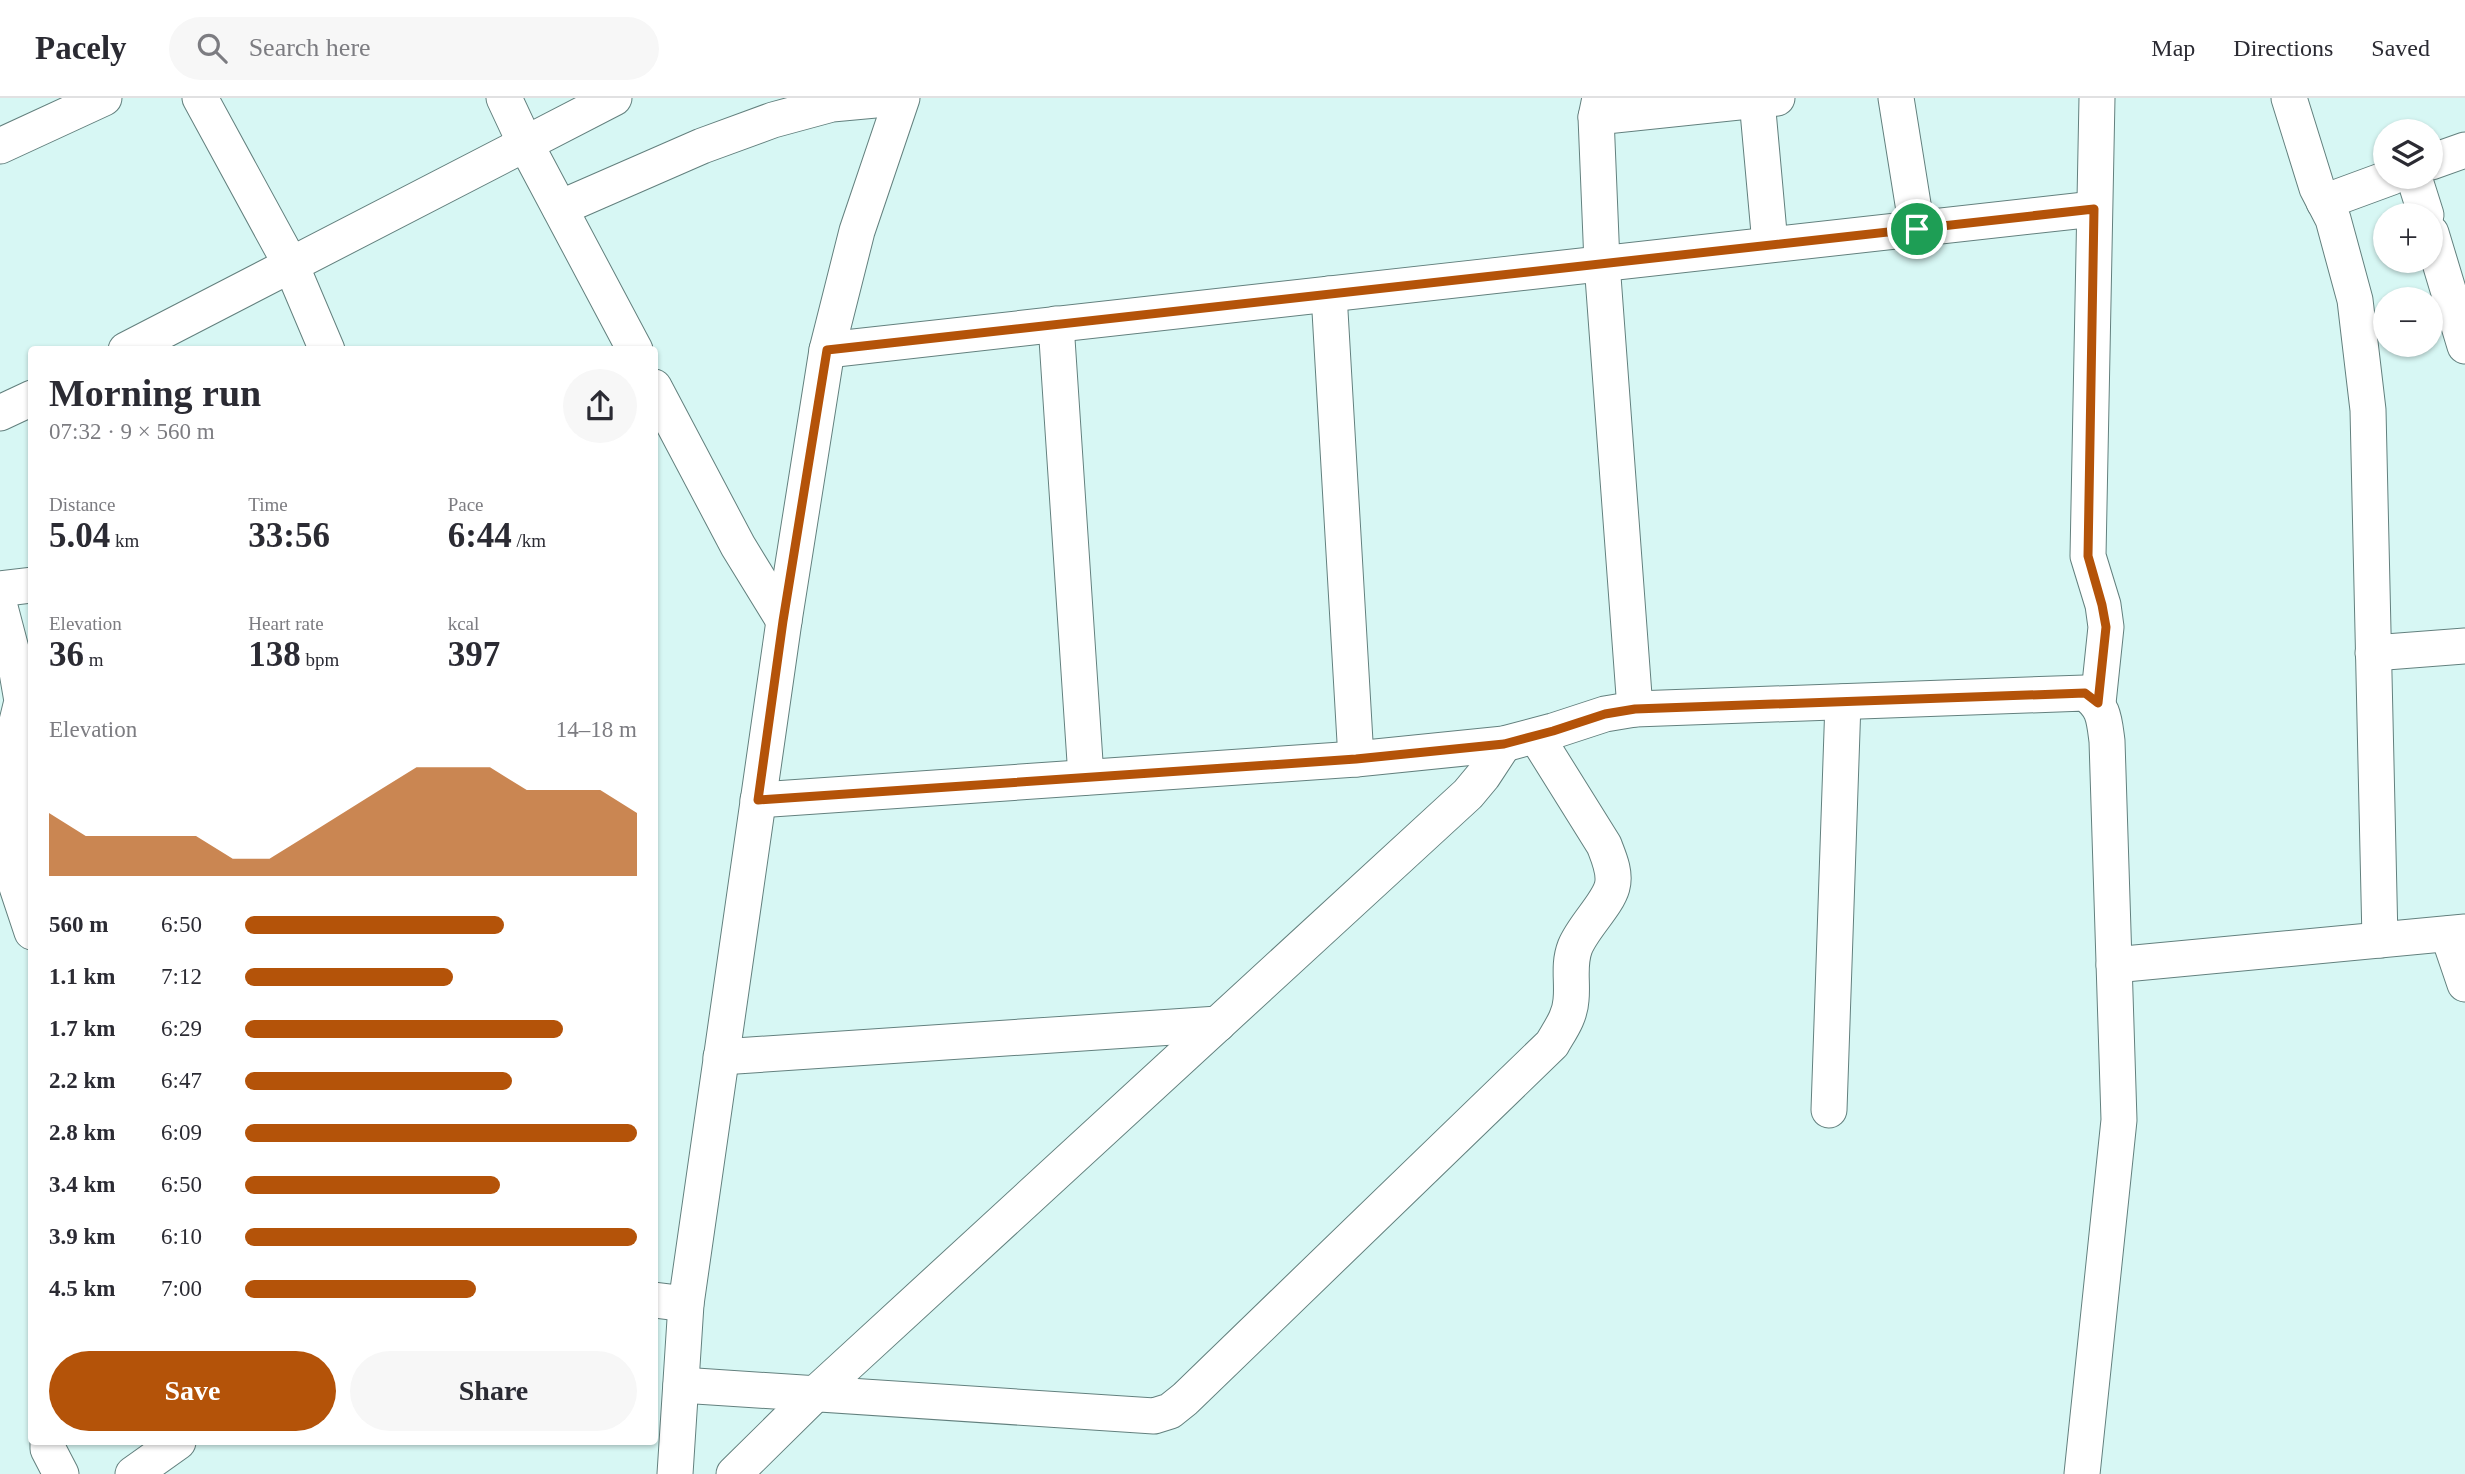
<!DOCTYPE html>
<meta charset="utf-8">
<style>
:root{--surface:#fff;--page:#f7f7f7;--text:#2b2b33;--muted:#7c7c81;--line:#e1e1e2;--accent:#b45309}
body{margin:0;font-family:Georgia,serif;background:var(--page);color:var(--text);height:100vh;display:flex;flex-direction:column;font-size:26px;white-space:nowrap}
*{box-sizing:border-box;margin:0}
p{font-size:23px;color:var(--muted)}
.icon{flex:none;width:38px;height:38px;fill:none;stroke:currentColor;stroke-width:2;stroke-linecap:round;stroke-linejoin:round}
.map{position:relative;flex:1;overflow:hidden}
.sheet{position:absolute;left:28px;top:248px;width:630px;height:1099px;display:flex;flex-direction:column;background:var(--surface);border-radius:7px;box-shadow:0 2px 5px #0004}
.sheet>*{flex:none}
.tools{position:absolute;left:2373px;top:21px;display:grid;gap:14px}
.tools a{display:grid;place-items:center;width:70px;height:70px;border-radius:50%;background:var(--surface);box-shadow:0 2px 5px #0004;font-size:35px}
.pin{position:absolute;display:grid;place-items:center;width:60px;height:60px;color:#fff;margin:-30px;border:4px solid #fff;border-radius:50%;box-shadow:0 2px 7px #0007}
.round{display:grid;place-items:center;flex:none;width:74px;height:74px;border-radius:37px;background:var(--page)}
.overview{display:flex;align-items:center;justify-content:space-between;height:119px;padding:0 21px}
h1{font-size:38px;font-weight:700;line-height:52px}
.figures{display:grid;grid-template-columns:repeat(3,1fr);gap:10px;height:119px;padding:7px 21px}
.figures div{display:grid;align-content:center}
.figures b{font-size:35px;font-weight:700}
.figures small{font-size:19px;font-weight:400}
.figures p{font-size:19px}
.chart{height:196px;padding:14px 21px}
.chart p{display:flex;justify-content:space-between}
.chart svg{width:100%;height:126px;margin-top:7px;fill:var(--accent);opacity:.7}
.action{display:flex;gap:14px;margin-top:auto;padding:14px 21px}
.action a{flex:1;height:80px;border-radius:42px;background:var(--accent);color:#fff;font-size:28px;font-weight:700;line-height:80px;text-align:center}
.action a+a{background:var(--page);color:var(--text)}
ul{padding:0 21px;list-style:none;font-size:23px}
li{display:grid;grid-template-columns:112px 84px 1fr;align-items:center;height:52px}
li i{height:18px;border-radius:9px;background:var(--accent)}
header{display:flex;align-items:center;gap:42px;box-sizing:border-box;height:98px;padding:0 35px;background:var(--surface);border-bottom:2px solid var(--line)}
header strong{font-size:33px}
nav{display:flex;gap:38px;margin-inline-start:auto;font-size:24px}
.search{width:490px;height:63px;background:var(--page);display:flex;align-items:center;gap:18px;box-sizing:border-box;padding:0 24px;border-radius:38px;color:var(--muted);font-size:26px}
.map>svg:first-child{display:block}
</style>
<header>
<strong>Pacely</strong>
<div class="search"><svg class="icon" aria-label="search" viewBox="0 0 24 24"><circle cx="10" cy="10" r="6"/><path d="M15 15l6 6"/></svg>Search here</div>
<nav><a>Map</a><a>Directions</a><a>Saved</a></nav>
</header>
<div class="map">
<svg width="2465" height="1376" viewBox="0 0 2465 1376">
<rect width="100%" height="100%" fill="#d7f7f4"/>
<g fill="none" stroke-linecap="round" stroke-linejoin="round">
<!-- street casing -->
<g stroke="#63807e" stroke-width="37">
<g id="street">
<path d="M 200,0 L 291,167 L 327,252"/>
<path d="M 504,0 L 525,45 L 635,252"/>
<path d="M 1600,0 L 1596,19 L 1602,165 L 1635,611"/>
<path d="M 1896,0 L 1917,131"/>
<path d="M 2097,0 L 2088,458 L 2103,507 L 2106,529 L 2098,605"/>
<path d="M 2289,0 L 2317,90 L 2333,121 L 2355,202 L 2368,312 L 2380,842"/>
<path d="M 1757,2 L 1770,146"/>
<path d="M 1596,19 L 1777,0"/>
<path d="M 0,48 L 104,0"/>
<path d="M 2431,64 L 2465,52"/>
<path d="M 2414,79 L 2426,117"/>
<path d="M 2324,104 L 2392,79"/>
<path d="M 560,110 L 702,48 L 773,22 L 832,6 L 897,0"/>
<path d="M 2431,135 L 2465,248"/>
<path d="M 1329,196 L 1356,661"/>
<path d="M 1056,226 L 1086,679"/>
<path d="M 126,252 L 614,0"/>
<path d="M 827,252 L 2094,111"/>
<path d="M 654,289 L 738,448 L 784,523"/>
<path d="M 0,315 L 32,300"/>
<path d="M 0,491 L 32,487"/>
<path d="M 0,509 L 17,574 L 22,603 L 12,644 L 14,780 L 32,834"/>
<path d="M 2373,555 L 2465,548"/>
<path d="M 758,702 L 1356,661 L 1504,646 L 1553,633 L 1605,616 L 1635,611 L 2085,595 C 2104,609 2104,620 2107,643 L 2119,1022 L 2082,1376"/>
<path d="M 2448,836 L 2465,886"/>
<path d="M 2114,867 L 2465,834"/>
<path d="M 721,959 L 1218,926"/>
<path d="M 1829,1012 L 1843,604"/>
<path d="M 654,1202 L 686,1206"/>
<path d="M 681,1287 L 1154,1318 L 1170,1313 L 1185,1301 L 1552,946 C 1560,932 1570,919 1571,902 C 1573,884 1568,867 1575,849 C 1583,829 1607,807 1612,789 C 1616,775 1609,760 1604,747 L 1536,638"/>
<path d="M 48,1344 L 48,1351 L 61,1376"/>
<path d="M 133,1376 L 178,1344"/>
<path d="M 675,1376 L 686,1206 L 784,523 L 827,252 L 857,133 L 902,0"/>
<path d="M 734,1376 L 814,1297 L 1468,696 L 1483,678 L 1504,646"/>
</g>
</g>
<!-- street -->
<use href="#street" stroke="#fff" stroke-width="35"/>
</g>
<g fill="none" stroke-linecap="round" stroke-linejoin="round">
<!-- route casing -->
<g stroke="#fff" stroke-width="14">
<path id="route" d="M 2094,111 L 2088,458 L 2102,507 L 2106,529 L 2098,605 L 2085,595 L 1635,611 L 1605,616 L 1553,633 L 1504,646 L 1356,661 L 758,702 L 783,523 L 827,252 Z"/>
</g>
<!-- route -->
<use href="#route" stroke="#b45309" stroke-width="9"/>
</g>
</svg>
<div class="tools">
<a><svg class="icon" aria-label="layers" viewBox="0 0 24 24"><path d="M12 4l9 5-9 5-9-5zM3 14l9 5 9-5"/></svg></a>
<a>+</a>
<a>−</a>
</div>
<div class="pin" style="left:1917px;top:131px;background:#1e9e55"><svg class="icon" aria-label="arrive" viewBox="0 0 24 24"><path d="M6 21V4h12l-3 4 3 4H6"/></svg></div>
<section class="sheet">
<div class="overview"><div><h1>Morning run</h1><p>07:32 · 9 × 560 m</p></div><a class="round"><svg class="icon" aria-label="share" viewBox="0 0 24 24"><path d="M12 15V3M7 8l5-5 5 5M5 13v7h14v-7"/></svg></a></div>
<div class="figures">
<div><p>Distance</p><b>5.04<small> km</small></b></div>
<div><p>Time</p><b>33:56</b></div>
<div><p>Pace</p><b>6:44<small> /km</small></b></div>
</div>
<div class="figures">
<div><p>Elevation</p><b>36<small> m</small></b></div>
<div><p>Heart rate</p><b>138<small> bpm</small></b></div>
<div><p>kcal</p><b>397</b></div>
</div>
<div class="chart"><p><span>Elevation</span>14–18 m</p>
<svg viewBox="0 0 160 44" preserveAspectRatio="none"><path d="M0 44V22L10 30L20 30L30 30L40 30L50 38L60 38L70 30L80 22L90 14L100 6L110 6L120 6L130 14L140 14L150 14L160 22V44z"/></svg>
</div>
<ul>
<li><b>560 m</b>6:50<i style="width:66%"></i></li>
<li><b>1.1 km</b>7:12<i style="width:53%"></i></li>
<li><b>1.7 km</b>6:29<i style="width:81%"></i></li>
<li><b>2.2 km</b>6:47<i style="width:68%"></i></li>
<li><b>2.8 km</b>6:09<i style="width:100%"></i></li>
<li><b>3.4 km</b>6:50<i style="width:65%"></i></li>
<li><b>3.9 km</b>6:10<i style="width:100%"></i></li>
<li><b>4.5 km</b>7:00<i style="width:59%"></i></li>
</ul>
<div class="action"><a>Save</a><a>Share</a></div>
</section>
</div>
